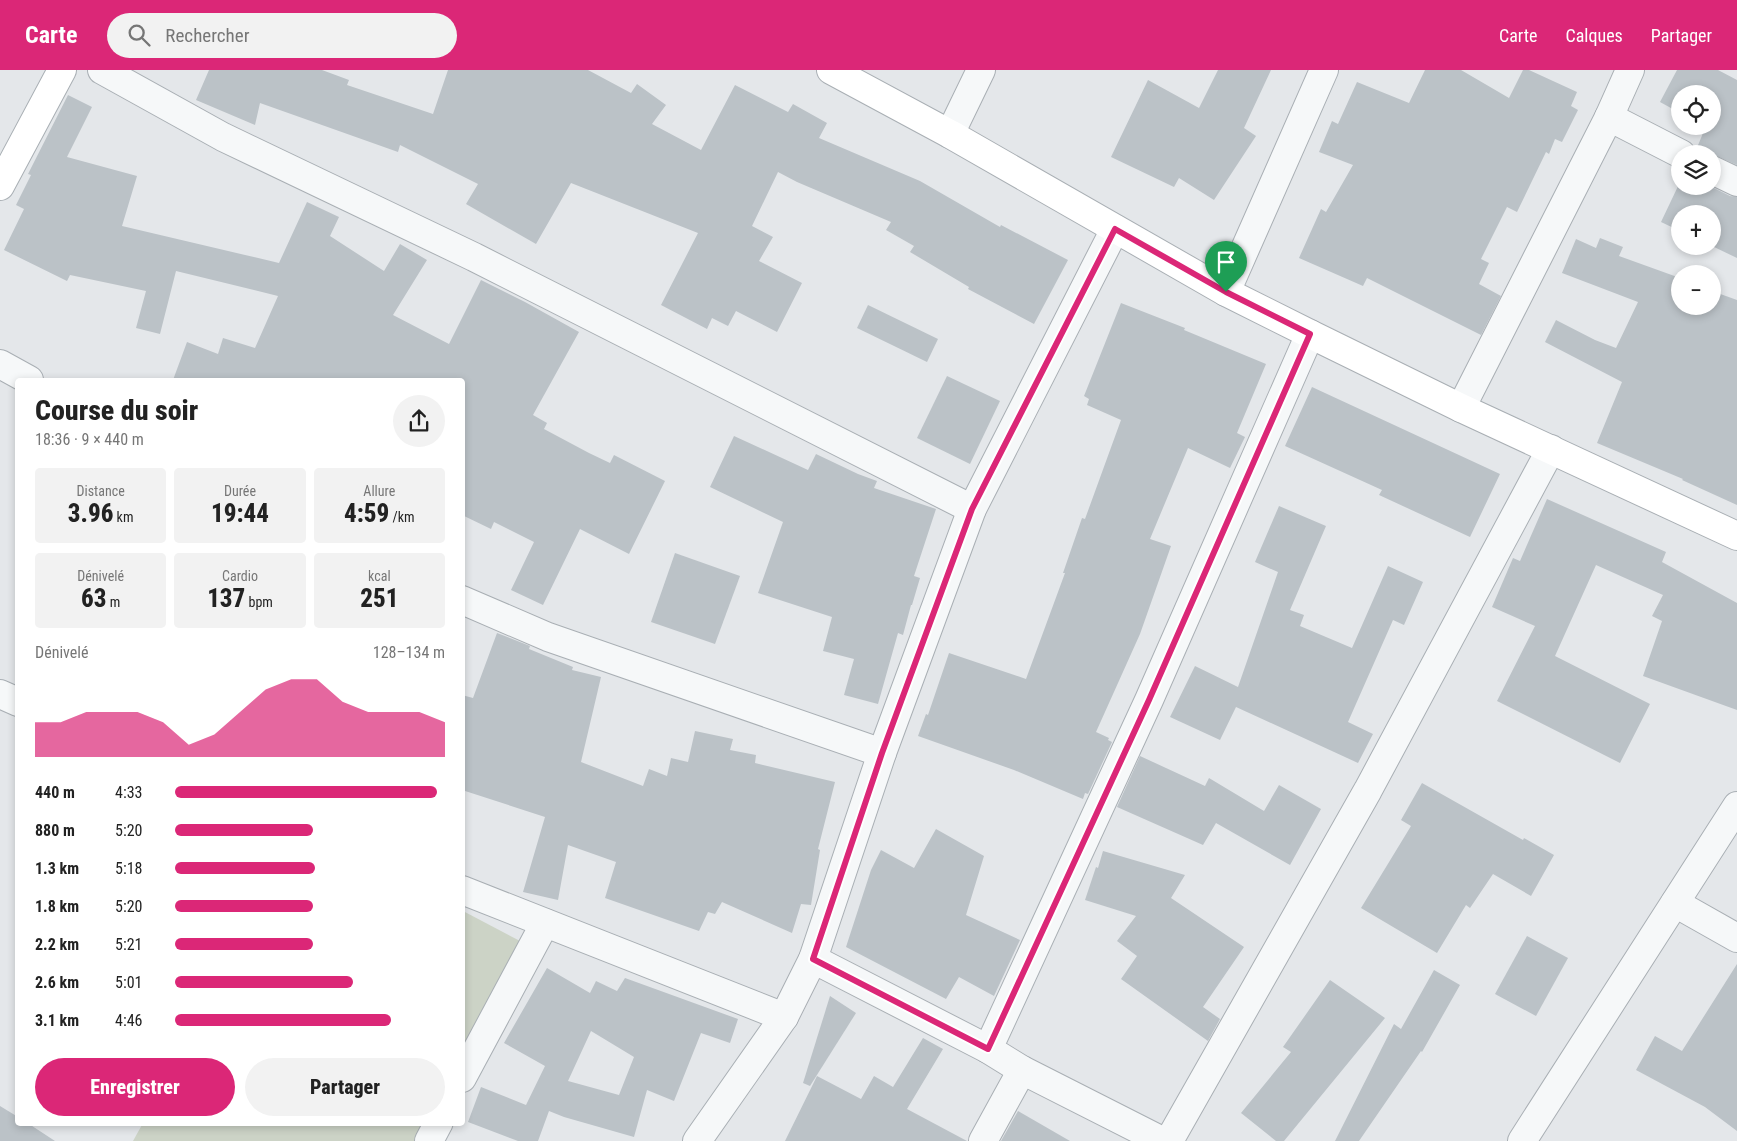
<!DOCTYPE html>
<html lang="fr">
<meta charset="utf-8">
<style>
:root{--surface:#fff;--page:#f2f2f2;--text:#222;--muted:#767676;--accent:#db2777}
body{margin:0;font-family:"Roboto Condensed",sans-serif;background:var(--page);color:var(--text);height:100vh;display:flex;flex-direction:column;font-size:19px;white-space:nowrap}
*{box-sizing:border-box;margin:0}
p{font-size:16px;color:var(--muted)}
.icon{flex:none;width:28px;height:28px;fill:none;stroke:currentColor;stroke-width:2;stroke-linecap:round;stroke-linejoin:round}
.map{position:relative;flex:1;overflow:hidden}
.side{position:absolute;left:15px;top:308px;width:450px;height:748px;display:flex;flex-direction:column;background:var(--surface);border-radius:5px;box-shadow:0 2px 8px #0003}
.side>*{flex:none}
.controls{position:absolute;left:1671px;top:15px;display:grid;gap:10px}
.controls a{display:grid;place-items:center;width:50px;height:50px;border-radius:50%;background:var(--surface);box-shadow:0 2px 8px #0003;font-size:25px}
.pin{position:absolute;display:grid;place-items:center;width:42px;height:42px;color:#fff;margin:-51px -21px;border-radius:50% 50% 50% 0;rotate:-45deg;box-shadow:0 0 5px #0007}
.pin .icon{rotate:45deg}
.round{display:grid;place-items:center;flex:none;width:52px;height:52px;border-radius:26px;background:var(--page)}
.headline{display:flex;align-items:center;justify-content:space-between;height:85px;padding:0 20px}
h1{font-size:28px;font-weight:800;line-height:38px}
.figures{display:grid;grid-template-columns:repeat(3,1fr);gap:8px;height:85px;padding:5px 20px}
.figures div{display:grid;align-content:center;border-radius:5px;background:var(--page);text-align:center}
.figures b{font-size:25px;font-weight:800}
.figures small{font-size:14px;font-weight:400}
.figures p{font-size:14px}
.chart{height:140px;padding:10px 20px}
.chart p{display:flex;justify-content:space-between}
.chart svg{width:100%;height:90px;margin-top:5px;fill:var(--accent);opacity:.7}
.cta{display:flex;gap:10px;margin-top:auto;padding:10px 20px}
.cta a{flex:1;height:58px;border-radius:30px;background:var(--accent);color:#fff;font-size:20px;font-weight:800;line-height:58px;text-align:center}
.cta a+a{background:var(--page);color:var(--text)}
ul{padding:0 20px;list-style:none;font-size:16px}
li{display:grid;grid-template-columns:80px 60px 1fr;align-items:center;height:38px}
li i{height:12px;border-radius:6px;background:var(--accent)}
header{display:flex;align-items:center;gap:30px;box-sizing:border-box;height:70px;padding:0 25px;background:var(--accent);color:#fff}
header strong{font-size:24px}
nav{display:flex;gap:28px;margin-inline-start:auto;font-size:18px}
.search{width:350px;height:45px;background:var(--page);display:flex;align-items:center;gap:12px;box-sizing:border-box;padding:0 18px;border-radius:28px;color:var(--muted);font-size:19px}
.map>svg:first-child{display:block}
</style>
<header>
<strong>Carte</strong>
<div class="search"><svg class="icon" aria-label="search" viewBox="0 0 24 24"><circle cx="10" cy="10" r="6"/><path d="M15 15l6 6"/></svg>Rechercher</div>
<nav><a>Carte</a><a>Calques</a><a>Partager</a></nav>
</header>
<div class="map">
<svg width="1737" height="1071" viewBox="0 0 1737 1071">
<rect width="100%" height="100%" fill="#e4e7ea"/>
<!-- green -->
<g fill="#ccd3c6">
<path d="M 463,841 L 520,871 L 463,981 Z"/>
<path d="M 143,1053 L 425,1053 L 415,1071 L 133,1071 Z"/>
</g>
<!-- building -->
<g fill="#bbc2c7" fill-rule="evenodd">
<path d="M 209,0 L 322,0 L 349,10 L 347,15 L 433,44 L 448,0 L 588,0 L 631,23 L 637,14 L 666,35 L 652,54 L 701,80 L 735,15 L 788,42 L 793,34 L 827,53 L 819,68 L 920,111 L 1000,157 L 1001,155 L 1068,190 L 1034,254 L 968,219 L 969,217 L 910,182 L 914,176 L 886,160 L 891,152 L 797,112 L 778,102 L 752,156 L 773,167 L 759,191 L 802,213 L 777,262 L 736,241 L 728,256 L 712,248 L 707,259 L 661,235 L 698,163 L 571,113 L 536,174 L 466,134 L 478,114 L 400,75 L 398,82 L 260,33 L 255,55 L 196,30 Z"/>
<path d="M 1218,0 L 1271,0 L 1244,58 L 1256,66 L 1214,130 L 1179,108 L 1174,117 L 1111,87 L 1148,10 L 1199,38 Z"/>
<path d="M 1425,0 L 1461,0 L 1509,28 L 1523,0 L 1529,0 L 1577,22 L 1571,36 L 1578,40 L 1562,72 L 1555,69 L 1549,84 L 1546,82 L 1517,142 L 1507,137 L 1481,189 L 1489,193 L 1479,214 L 1501,226 L 1481,265 L 1367,208 L 1363,216 L 1299,188 L 1321,139 L 1326,142 L 1353,95 L 1319,82 L 1332,51 L 1338,54 L 1357,12 L 1409,33 Z"/>
<path d="M 1677,0 L 1718,0 L 1737,10 L 1737,95 L 1712,84 L 1697,84 L 1696,80 L 1706,56 L 1712,56 L 1712,24 L 1680,24 L 1680,43 L 1660,32 Z"/>
<path d="M 68,25 L 92,37 L 67,87 L 137,106 L 122,156 L 279,193 L 307,132 L 339,147 L 330,166 L 384,201 L 400,174 L 427,190 L 393,245 L 449,274 L 481,210 L 525,232 L 579,262 L 533,345 L 547,353 L 544,359 L 589,383 L 610,393 L 614,385 L 665,411 L 629,484 L 580,459 L 543,535 L 511,520 L 534,472 L 494,452 L 491,459 L 462,445 L 462,310 L 173,310 L 187,272 L 218,284 L 223,268 L 255,278 L 278,226 L 176,201 L 160,264 L 136,258 L 146,221 L 70,205 L 67,211 L 4,180 L 24,139 L 16,135 L 31,105 L 28,104 Z"/>
<path d="M 1680,112 L 1680,116 L 1710,116 L 1730,126 L 1737,127 L 1737,188 L 1712,176 L 1712,144 L 1680,144 L 1680,161 L 1661,152 Z"/>
<path d="M 1600,168 L 1623,177 L 1619,186 L 1680,208 L 1680,236 L 1712,236 L 1712,221 L 1737,230 L 1737,435 L 1682,410 L 1683,409 L 1597,373 L 1622,312 L 1545,272 L 1556,250 L 1595,270 L 1616,278 L 1638,232 L 1562,203 L 1576,169 L 1596,178 Z"/>
<path d="M 1121,233 L 1185,258 L 1184,260 L 1266,294 L 1237,363 L 1245,367 L 1230,398 L 1188,378 L 1150,469 L 1171,476 L 1140,564 L 1096,662 L 1109,668 L 1108,670 L 1112,672 L 1088,724 L 1085,723 L 1083,729 L 1014,700 L 918,666 L 926,644 L 928,645 L 949,583 L 1026,609 L 1065,503 L 1063,503 L 1082,448 L 1085,449 L 1121,350 L 1087,335 L 1089,329 L 1084,326 Z"/>
<path d="M 868,235 L 938,269 L 927,292 L 857,258 Z"/>
<path d="M 947,306 L 1000,331 L 970,394 L 917,368 Z"/>
<path d="M 1312,317 L 1500,404 L 1470,467 L 1379,425 L 1382,420 L 1285,376 Z"/>
<path d="M 734,366 L 808,400 L 816,384 L 858,404 L 877,411 L 874,418 L 936,439 L 914,506 L 920,508 L 912,535 L 911,535 L 903,565 L 898,563 L 878,634 L 844,625 L 854,589 L 823,581 L 832,547 L 758,523 L 783,452 L 710,417 Z"/>
<path d="M 1547,429 L 1666,482 L 1662,492 L 1737,533 L 1737,640 L 1643,606 L 1662,551 L 1652,546 L 1663,525 L 1596,495 L 1555,586 L 1650,634 L 1620,693 L 1497,631 L 1535,556 L 1492,537 L 1513,488 L 1520,491 Z"/>
<path d="M 1279,436 L 1326,456 L 1290,540 L 1304,545 L 1300,556 L 1352,578 L 1388,496 L 1423,512 L 1404,555 L 1393,550 L 1348,652 L 1373,664 L 1358,693 L 1236,637 L 1220,670 L 1170,647 L 1195,596 L 1238,617 L 1278,502 L 1255,492 Z"/>
<path d="M 675,483 L 740,506 L 715,574 L 651,552 Z"/>
<path d="M 497,563 L 530,576 L 529,579 L 573,597 L 572,600 L 601,607 L 581,692 L 643,716 L 649,699 L 667,706 L 671,688 L 688,692 L 695,661 L 733,669 L 730,680 L 756,685 L 755,693 L 835,712 L 818,779 L 820,780 L 811,835 L 801,834 L 792,863 L 722,832 L 715,844 L 708,842 L 699,861 L 605,828 L 616,792 L 568,775 L 558,830 L 523,822 L 545,747 L 462,720 L 462,625 L 473,628 Z"/>
<path d="M 1140,686 L 1205,716 L 1209,708 L 1264,741 L 1279,715 L 1321,739 L 1290,795 L 1216,753 L 1203,775 L 1117,737 Z"/>
<path d="M 1422,713 L 1523,770 L 1524,768 L 1554,785 L 1531,826 L 1493,804 L 1470,838 L 1466,835 L 1437,883 L 1361,838 L 1411,756 L 1401,750 Z"/>
<path d="M 936,759 L 984,786 L 966,845 L 1020,870 L 994,926 L 959,907 L 946,929 L 846,877 L 871,800 L 881,780 L 914,798 Z"/>
<path d="M 1103,781 L 1185,805 L 1171,828 L 1244,877 L 1203,937 L 1220,949 L 1208,971 L 1121,909 L 1137,886 L 1117,871 L 1136,846 L 1085,830 L 1096,797 L 1098,798 Z"/>
<path d="M 1527,866 L 1568,888 L 1536,946 L 1495,924 Z"/>
<path d="M 1737,894 L 1737,1061 L 1705,1037 L 1636,1000 L 1655,966 L 1682,981 Z"/>
<path d="M 547,898 L 590,923 L 596,911 L 617,921 L 625,908 L 738,949 L 730,973 L 701,963 L 674,1031 L 647,1020 L 634,1067 L 564,1047 L 549,1041 L 538,1071 L 518,1071 L 468,1052 L 481,1017 L 526,1035 L 545,996 L 504,973 ZM 591,961 L 634,987 L 619,1025 L 568,1011 Z"/>
<path d="M 1434,900 L 1460,915 L 1422,982 L 1421,981 L 1359,1071 L 1335,1071 L 1394,954 L 1401,959 Z"/>
<path d="M 1330,910 L 1385,948 L 1284,1071 L 1276,1071 L 1241,1043 L 1291,982 L 1283,977 Z"/>
<path d="M 830,926 L 856,943 L 810,1016 L 803,1013 Z"/>
<path d="M 923,968 L 943,979 L 907,1039 L 967,1071 L 785,1071 L 817,1006 L 861,1029 L 874,1006 L 893,1017 Z"/>
<path d="M 0,1036 L 18,1047 L 18,1052 L 26,1052 L 55,1071 L 0,1071 Z"/>
<path d="M 1018,1041 L 1070,1071 L 1001,1071 Z"/>
</g>
<g fill="none" stroke-linecap="round" stroke-linejoin="round">
<!-- street casing -->
<g stroke="#a9afb4" stroke-width="30">
<g id="street">
<path d="M 102,0 L 223,67 L 474,187 L 972,439"/>
<path d="M 1609,47 L 1681,84"/>
<path d="M 950,64 L 981,0"/>
<path d="M 1712,100 L 1737,112"/>
<path d="M 1226,222 L 1324,0"/>
<path d="M 0,294 L 29,310"/>
<path d="M 1461,338 L 1609,47 L 1630,0"/>
<path d="M 462,530 L 548,567 L 882,683"/>
<path d="M 0,624 L 18,632"/>
<path d="M 462,820 L 784,947"/>
<path d="M 1675,833 L 1737,868"/>
<path d="M 813,889 L 988,979 L 1022,1000 L 1162,1071"/>
<path d="M 988,979 L 1149,630 L 1310,264"/>
<path d="M 462,1008 L 545,853"/>
<path d="M 429,1071 L 439,1052"/>
<path d="M 697,1071 L 784,947 L 813,889 L 882,683 L 972,439 L 1115,159"/>
<path d="M 983,1071 L 1022,1000"/>
<path d="M 1169,1071 L 1368,720 L 1551,379"/>
<path d="M 1522,1071 L 1737,736"/>
</g>
</g>
<!-- secondary casing -->
<g stroke="#a9afb4" stroke-width="30">
<g id="secondary">
<path d="M 831,0 L 950,64 L 1226,222 L 1310,264 L 1461,338 L 1737,466"/>
<path d="M 0,116 L 62,0"/>
</g>
</g>
<!-- street -->
<use href="#street" stroke="#f6f8f9" stroke-width="28"/>
<!-- secondary -->
<use href="#secondary" stroke="#fff" stroke-width="28"/>
</g>
<g fill="none" stroke-linecap="round" stroke-linejoin="round">
<!-- route casing -->
<g stroke="#fff" stroke-width="10">
<path id="route" d="M 1115,159 L 1226,222 L 1310,264 L 1149,630 L 988,979 L 813,889 L 882,683 L 972,439 Z"/>
</g>
<!-- route -->
<use href="#route" stroke="#db2777" stroke-width="6"/>
</g>
</svg>
<div class="controls">
<a><svg class="icon" aria-label="locate" viewBox="0 0 24 24"><circle cx="12" cy="12" r="6"/><path d="M12 2v4M12 18v4M2 12h4M18 12h4"/></svg></a>
<a><svg class="icon" aria-label="layers" viewBox="0 0 24 24"><path d="M12 4l9 5-9 5-9-5zM3 14l9 5 9-5"/></svg></a>
<a>+</a>
<a>−</a>
</div>
<div class="pin" style="left:1226px;top:222px;background:#1e9e55"><svg class="icon" aria-label="arrive" viewBox="0 0 24 24"><path d="M6 21V4h12l-3 4 3 4H6"/></svg></div>
<section class="side">
<div class="headline"><div><h1>Course du soir</h1><p>18:36 · 9 × 440 m</p></div><a class="round"><svg class="icon" aria-label="share" viewBox="0 0 24 24"><path d="M12 15V3M7 8l5-5 5 5M5 13v7h14v-7"/></svg></a></div>
<div class="figures">
<div><p>Distance</p><b>3.96<small> km</small></b></div>
<div><p>Durée</p><b>19:44</b></div>
<div><p>Allure</p><b>4:59<small> /km</small></b></div>
</div>
<div class="figures">
<div><p>Dénivelé</p><b>63<small> m</small></b></div>
<div><p>Cardio</p><b>137<small> bpm</small></b></div>
<div><p>kcal</p><b>251</b></div>
</div>
<div class="chart"><p><span>Dénivelé</span>128–134 m</p>
<svg viewBox="0 0 160 44" preserveAspectRatio="none"><path d="M0 44V27L10 27L20 22L30 22L40 22L50 27L60 38L70 33L80 22L90 11L100 6L110 6L120 17L130 22L140 22L150 22L160 27V44z"/></svg>
</div>
<ul>
<li><b>440 m</b>4:33<i style="width:97%"></i></li>
<li><b>880 m</b>5:20<i style="width:51%"></i></li>
<li><b>1.3 km</b>5:18<i style="width:52%"></i></li>
<li><b>1.8 km</b>5:20<i style="width:51%"></i></li>
<li><b>2.2 km</b>5:21<i style="width:51%"></i></li>
<li><b>2.6 km</b>5:01<i style="width:66%"></i></li>
<li><b>3.1 km</b>4:46<i style="width:80%"></i></li>
</ul>
<div class="cta"><a>Enregistrer</a><a>Partager</a></div>
</section>
</div>
